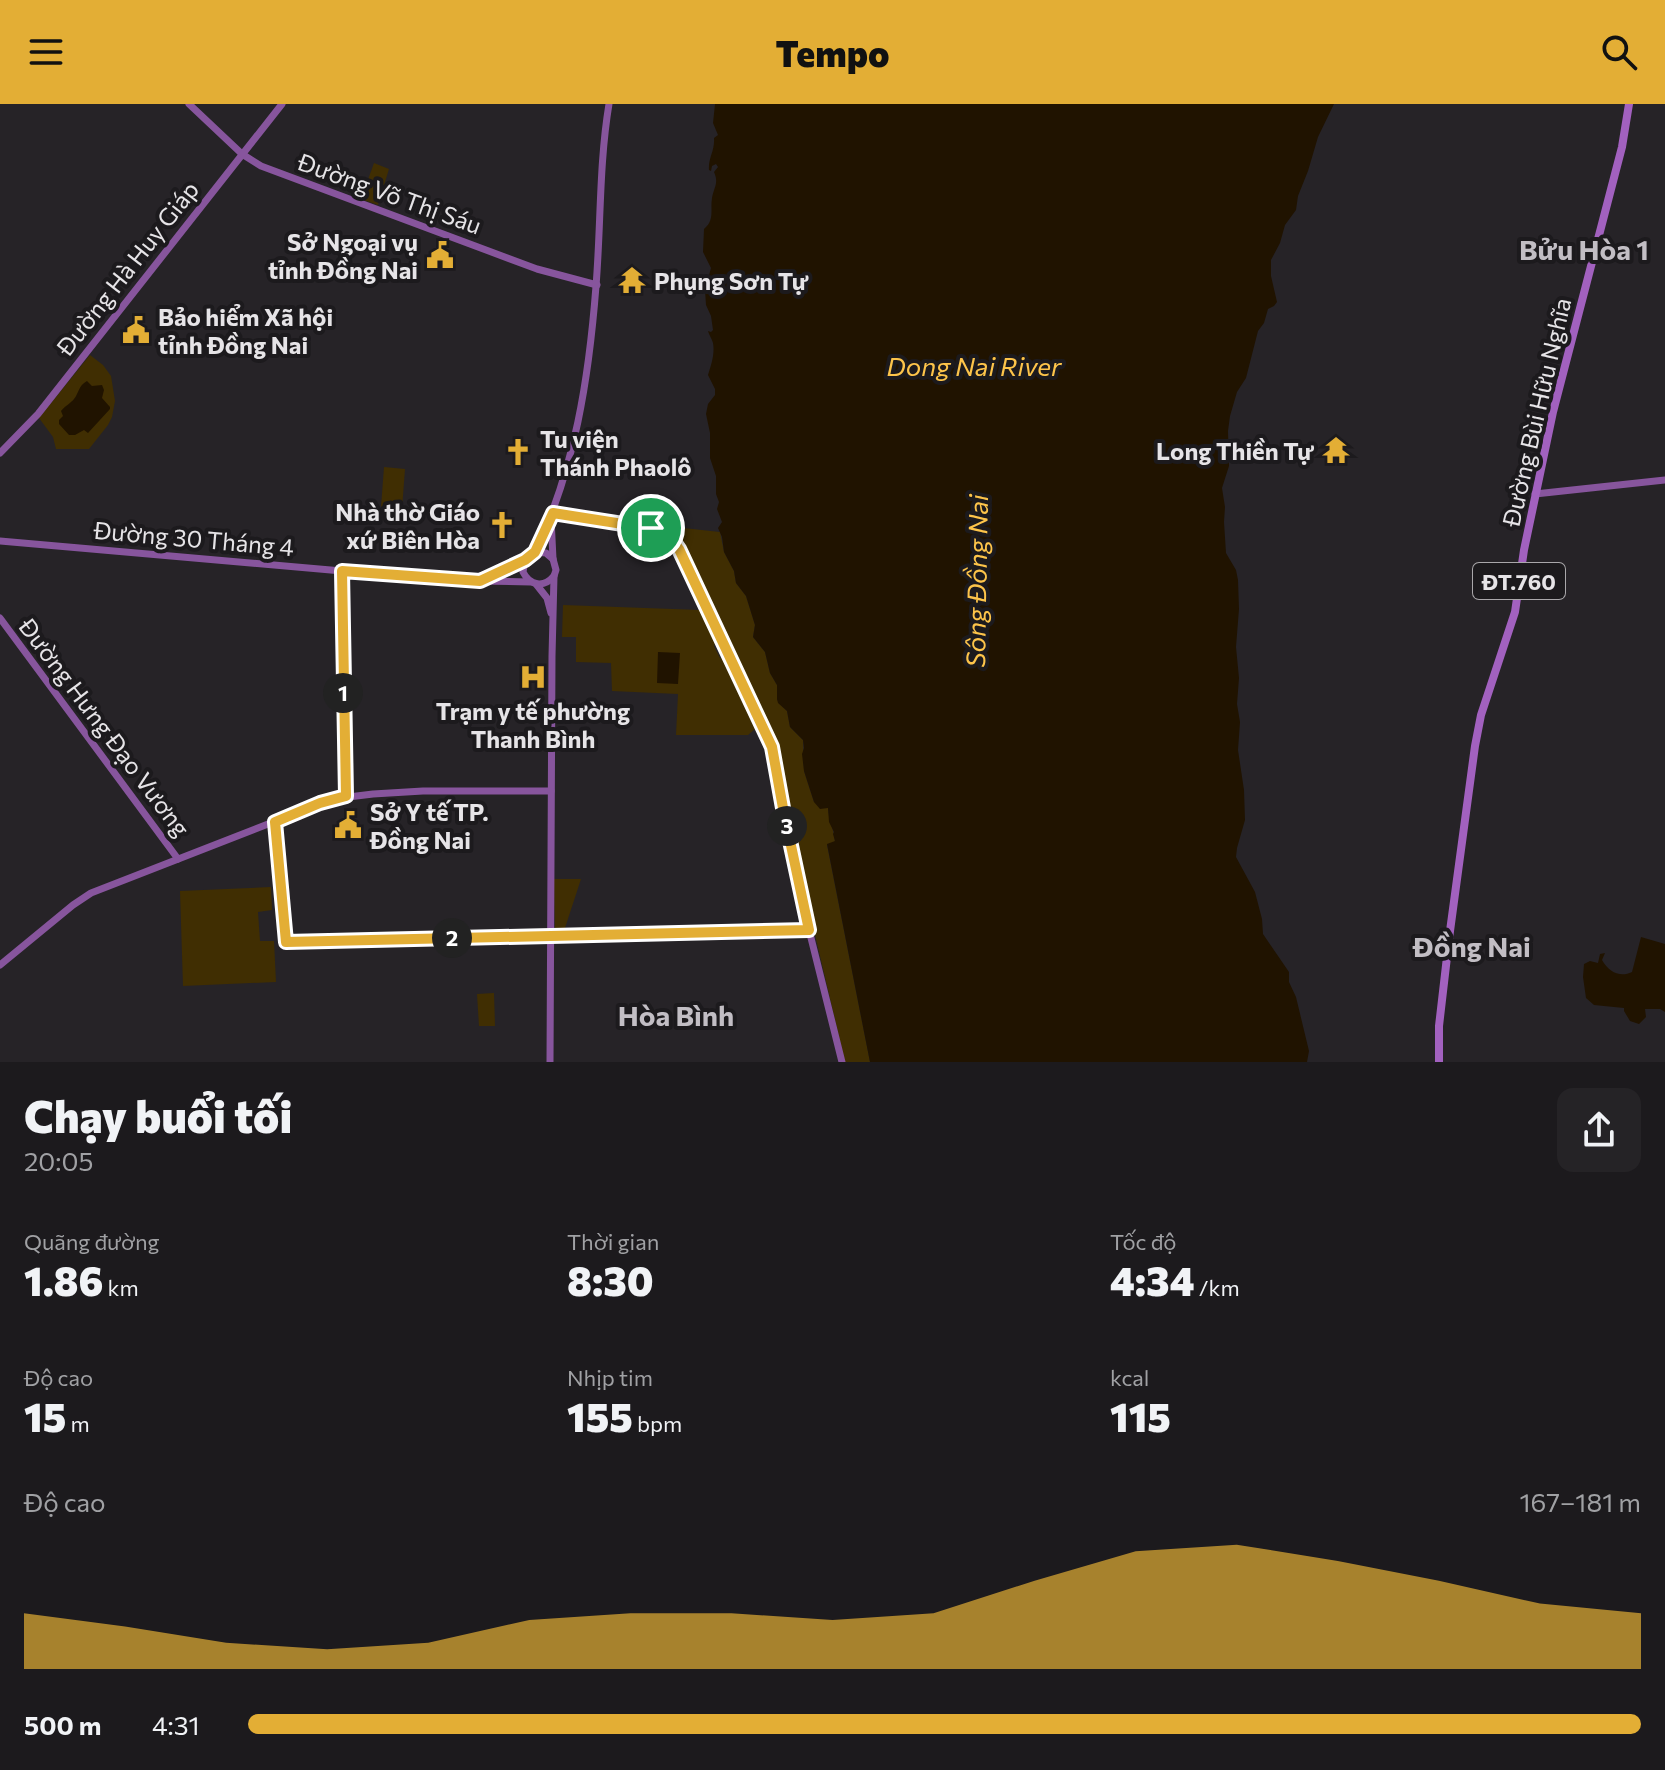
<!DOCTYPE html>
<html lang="vi">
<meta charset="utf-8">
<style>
:root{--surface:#1c1a1d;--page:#252326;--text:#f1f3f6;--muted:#a0a1a4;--accent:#e3ae35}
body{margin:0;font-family:Commissioner,sans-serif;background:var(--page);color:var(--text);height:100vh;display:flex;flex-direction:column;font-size:30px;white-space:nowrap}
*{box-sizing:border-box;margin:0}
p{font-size:26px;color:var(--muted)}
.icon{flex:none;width:44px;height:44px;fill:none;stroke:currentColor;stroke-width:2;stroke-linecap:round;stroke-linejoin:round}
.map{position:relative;height:958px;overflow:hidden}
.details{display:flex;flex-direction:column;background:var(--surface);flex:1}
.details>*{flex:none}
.pin{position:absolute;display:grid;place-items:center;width:68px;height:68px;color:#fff;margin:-34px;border:4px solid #fff;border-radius:50%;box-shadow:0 2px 8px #0007}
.km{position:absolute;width:40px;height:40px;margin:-20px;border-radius:50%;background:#222;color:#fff;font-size:22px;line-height:40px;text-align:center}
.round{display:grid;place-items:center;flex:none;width:84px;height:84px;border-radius:16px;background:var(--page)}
.overview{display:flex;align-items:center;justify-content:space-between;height:136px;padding:0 24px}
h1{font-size:44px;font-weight:800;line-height:60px}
.figures{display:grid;grid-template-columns:repeat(3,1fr);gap:12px;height:136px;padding:8px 24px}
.figures div{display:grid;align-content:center}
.figures b{font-size:40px;font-weight:800}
.figures small{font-size:22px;font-weight:400}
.figures p{font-size:22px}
.chart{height:224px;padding:16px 24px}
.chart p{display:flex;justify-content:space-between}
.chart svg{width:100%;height:144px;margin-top:8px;fill:var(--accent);opacity:.7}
ul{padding:0 24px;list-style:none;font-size:26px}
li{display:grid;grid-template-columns:128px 96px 1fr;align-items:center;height:60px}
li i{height:20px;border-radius:10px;background:var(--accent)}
header{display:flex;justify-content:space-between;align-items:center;height:104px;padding:0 24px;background:var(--accent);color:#111;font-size:36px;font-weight:800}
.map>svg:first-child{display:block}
</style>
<header><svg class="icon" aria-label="menu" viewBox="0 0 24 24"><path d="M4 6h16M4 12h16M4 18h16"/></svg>Tempo<svg class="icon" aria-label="search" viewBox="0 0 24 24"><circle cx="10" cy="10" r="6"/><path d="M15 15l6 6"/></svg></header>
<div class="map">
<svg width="1665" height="958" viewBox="0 0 1665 958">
<rect width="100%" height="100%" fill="#262327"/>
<!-- green -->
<g fill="#402e02">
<path d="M 374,59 L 389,65 L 378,101 L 361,95 Z"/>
<path d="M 90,251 L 103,261 L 111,272 L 115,297 L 112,313 L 108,321 L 89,345 L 56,345 L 53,333 L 39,314 Z"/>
<path d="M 384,363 L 405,365 L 402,405 L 381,403 Z"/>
<path d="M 656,421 L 720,428 L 724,448 L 734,467 L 736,479 L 746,492 L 755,521 L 753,533 L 765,548 L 770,569 L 777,581 L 777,595 L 779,599 L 787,607 L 790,623 L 803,636 L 804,667 L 814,698 L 828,704 C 829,716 834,726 835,738 L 827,741 L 870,958 L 845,958 L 796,750 L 775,642 L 682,443 L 669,427 Z"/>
<path d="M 563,501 L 700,506 L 715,539 L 714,542 L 720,554 L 723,555 L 755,625 L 748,631 L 676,631 L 678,590 L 612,587 L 611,559 L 576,558 L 576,533 L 562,533 Z"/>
<path d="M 554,775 L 581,775 L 564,827 L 555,827 Z"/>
<path d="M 271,783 L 272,806 L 258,808 L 260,837 L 274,837 L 276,878 L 183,882 L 180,787 Z"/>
<path d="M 494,889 L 495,922 L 479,922 L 477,890 Z"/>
</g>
<!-- water -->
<g fill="#201300">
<path d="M 715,0 L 1334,0 L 1318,33 L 1308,67 L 1298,92 L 1296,106 L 1285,121 L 1280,139 L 1271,156 L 1271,172 L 1277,198 L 1274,202 L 1268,205 L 1264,219 L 1258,227 L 1246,274 L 1237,288 L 1230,312 L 1228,327 L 1229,362 L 1222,384 L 1225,403 L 1224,418 L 1226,449 L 1236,466 L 1238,476 L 1239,505 L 1236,543 L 1239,574 L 1237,600 L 1240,618 L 1238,646 L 1244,686 L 1245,716 L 1237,744 L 1236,753 L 1255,788 L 1262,815 L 1263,830 L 1289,868 L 1289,878 L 1296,893 L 1309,947 L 1307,958 L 870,958 L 827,740 L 835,737 L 833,730 L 834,728 L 829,718 L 828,704 L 820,705 L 814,698 L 804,667 L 802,650 L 804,644 L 803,636 L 790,623 L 787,607 L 778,599 L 777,595 L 777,581 L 770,569 L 765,548 L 753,533 L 755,521 L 746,492 L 736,479 L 734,467 L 724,448 L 722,433 L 718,424 L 722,418 L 717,405 L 719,398 L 716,390 L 716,372 L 710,354 L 710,329 L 706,310 L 708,300 L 715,291 L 715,285 L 708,271 C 711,261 715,250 713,239 C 712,235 709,231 708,227 L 711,228 L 713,226 L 711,212 L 706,201 L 705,186 L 711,164 L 703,148 L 704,125 C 715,116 710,106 712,94 C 714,83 719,79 714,68 L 718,63 L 716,60 L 712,62 L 711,67 L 709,66 C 708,54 715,47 714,34 L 718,31 L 713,19 Z"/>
<path d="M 87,277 L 92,282 L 102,281 L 104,286 L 102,294 L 110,303 L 110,305 L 88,329 L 84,326 L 75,331 L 69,331 L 59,320 L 59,316 L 63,312 L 61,307 C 65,302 71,299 74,295 C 79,289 78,282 87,277 Z"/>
<path d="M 658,548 L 680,549 L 678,580 L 657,579 Z"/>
<path d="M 1641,833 L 1665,840 L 1665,908 L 1660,905 L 1645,905 L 1646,913 L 1639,920 L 1630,917 L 1624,907 L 1624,904 L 1594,901 L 1586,894 L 1583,873 L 1584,860 L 1590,857 L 1598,859 L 1600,850 L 1605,849 L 1602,856 C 1609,868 1620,874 1632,868 Z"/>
</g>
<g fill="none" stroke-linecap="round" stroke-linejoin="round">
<!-- secondary -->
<g stroke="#87559d" stroke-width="7">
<path d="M 189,0 L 242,50 L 261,62 L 537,165 L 597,181"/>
<path d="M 0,349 L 38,310 L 282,0"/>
<path d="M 1535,390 L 1665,376"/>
<path d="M 553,409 L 661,426 L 670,432 L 679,445 L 772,643 L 783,704 L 809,826 L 842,958"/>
<path d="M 0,437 L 342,467 L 480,477 L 531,478"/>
<path d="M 535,448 C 575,365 589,273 596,182 C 601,121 599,60 609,0"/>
<path d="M 525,456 L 523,468 C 530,482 544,484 554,472"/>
<path d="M 342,467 L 346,692"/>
<path d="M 482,476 L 525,456 L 535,448 L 546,449 L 553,455"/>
<path d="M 536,480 L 547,494 L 551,509"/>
<path d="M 0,514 L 178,755"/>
<path d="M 275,718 L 286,838 L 809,826"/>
<path d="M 0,861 L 73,801 L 91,789 L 332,695 L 373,690 L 423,687 L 551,687"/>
<path d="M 550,958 L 552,552 L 554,472 L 556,466 L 553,455 L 551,414"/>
</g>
<!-- primary -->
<path stroke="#a261bf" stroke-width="8" d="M 1439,958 L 1439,922 L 1450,827 L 1475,642 L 1481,611 L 1515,508 L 1524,446 L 1553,308 L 1622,43 L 1629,0"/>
</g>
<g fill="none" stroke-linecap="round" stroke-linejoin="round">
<!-- route casing -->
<g stroke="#fff" stroke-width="16">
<path id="route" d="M 553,409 L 661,426 L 670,432 L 679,445 L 772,643 L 783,704 L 809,826 L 286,838 L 275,718 L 320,699 L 346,692 L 342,467 L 480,477 L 525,456 L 535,448 Z"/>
</g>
<!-- route -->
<use href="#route" stroke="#e3ae35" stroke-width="10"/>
</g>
<!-- icons -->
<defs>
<g id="civic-bare" transform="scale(2.16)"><path d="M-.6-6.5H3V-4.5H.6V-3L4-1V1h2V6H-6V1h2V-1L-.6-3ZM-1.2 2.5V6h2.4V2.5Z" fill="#e3ae35" stroke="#1c1a1d" stroke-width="2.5" paint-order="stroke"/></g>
<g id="temple-bare" transform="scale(2.16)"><path d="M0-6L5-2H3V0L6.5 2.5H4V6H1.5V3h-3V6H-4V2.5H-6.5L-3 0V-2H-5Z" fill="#e3ae35" stroke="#1c1a1d" stroke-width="2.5" paint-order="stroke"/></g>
<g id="church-bare" transform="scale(2.16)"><path d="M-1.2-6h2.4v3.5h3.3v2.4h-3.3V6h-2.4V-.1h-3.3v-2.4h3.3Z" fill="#e3ae35" stroke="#1c1a1d" stroke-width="2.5" paint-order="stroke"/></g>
<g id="hospital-bare" transform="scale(2.16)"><path d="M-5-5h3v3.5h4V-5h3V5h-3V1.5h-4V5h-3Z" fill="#e3ae35" stroke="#1c1a1d" stroke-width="2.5" paint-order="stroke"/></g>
</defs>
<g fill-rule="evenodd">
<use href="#civic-bare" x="440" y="151"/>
<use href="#temple-bare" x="632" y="176"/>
<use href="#civic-bare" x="136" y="226"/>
<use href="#temple-bare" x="1336" y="346"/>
<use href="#church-bare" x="518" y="348"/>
<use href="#church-bare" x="502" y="421"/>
<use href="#hospital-bare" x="533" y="573"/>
<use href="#civic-bare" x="348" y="721"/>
</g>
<g text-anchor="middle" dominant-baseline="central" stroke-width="8" stroke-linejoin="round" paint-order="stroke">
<!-- shield labels -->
<rect fill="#1c1a1d" stroke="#a9a7aa" stroke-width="2" x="1473" y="459" width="92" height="36" rx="6"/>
<g font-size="22" font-weight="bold" fill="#e6e4e7">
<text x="1519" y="477">ĐT.760</text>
</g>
<!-- street labels -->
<g font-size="24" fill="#e6e4e7" stroke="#1c1a1d">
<text transform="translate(390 89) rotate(20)">Đường Võ Thị Sáu</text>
<text transform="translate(127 164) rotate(-52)">Đường Hà Huy Giáp</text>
<text transform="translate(1536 308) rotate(-77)">Đường Bùi Hữu Nghĩa</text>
<text transform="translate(194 434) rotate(5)">Đường 30 Tháng 4</text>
<text transform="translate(105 623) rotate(53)">Đường Hưng Đạo Vương</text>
</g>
<!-- poi labels -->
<g font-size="24" font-weight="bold" fill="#e6e4e7" stroke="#1c1a1d" text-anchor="start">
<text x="418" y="137" text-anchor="end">Sở Ngoại vụ<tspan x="418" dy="28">tỉnh Đồng Nai</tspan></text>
<text x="654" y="176">Phụng Sơn Tự</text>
<text x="158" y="212">Bảo hiểm Xã hội<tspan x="158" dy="28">tỉnh Đồng Nai</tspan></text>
<text x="540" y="334">Tu viện<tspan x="540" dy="28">Thánh Phaolô</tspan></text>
<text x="1314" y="346" text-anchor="end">Long Thiền Tự</text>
<text x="480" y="407" text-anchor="end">Nhà thờ Giáo<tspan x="480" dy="28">xứ Biên Hòa</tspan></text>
<text x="533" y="606" text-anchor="middle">Trạm y tế phường<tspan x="533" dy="28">Thanh Bình</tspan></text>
<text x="370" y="707">Sở Y tế TP.<tspan x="370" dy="28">Đồng Nai</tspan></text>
</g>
<!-- water labels -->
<g font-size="26" font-style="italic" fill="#fdc44a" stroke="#1c1a1d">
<text x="974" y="261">Dong Nai River</text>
<text transform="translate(976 477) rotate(-89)">Sông Đồng Nai</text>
</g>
<!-- quarter labels -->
<g font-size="28" font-weight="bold" fill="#c2bec4" stroke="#1c1a1d">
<text x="1584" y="145">Bửu Hòa 1</text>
<text x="1472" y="842">Đồng Nai</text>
<text x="676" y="911">Hòa Bình</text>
</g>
</g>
</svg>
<div class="pin" style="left:651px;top:424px;background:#1e9e55"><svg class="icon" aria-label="arrive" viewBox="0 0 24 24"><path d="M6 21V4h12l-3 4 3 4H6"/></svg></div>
<b class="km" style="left:343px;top:589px">1</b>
<b class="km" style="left:452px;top:834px">2</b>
<b class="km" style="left:787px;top:722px">3</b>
</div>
<section class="details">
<div class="overview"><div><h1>Chạy buổi tối</h1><p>20:05</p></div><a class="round"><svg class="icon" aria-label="share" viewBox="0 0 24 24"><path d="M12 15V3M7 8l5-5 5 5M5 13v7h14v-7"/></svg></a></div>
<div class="figures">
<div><p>Quãng đường</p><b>1.86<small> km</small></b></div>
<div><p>Thời gian</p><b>8:30</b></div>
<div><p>Tốc độ</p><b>4:34<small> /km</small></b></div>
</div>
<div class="figures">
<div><p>Độ cao</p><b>15<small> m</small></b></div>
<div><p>Nhịp tim</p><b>155<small> bpm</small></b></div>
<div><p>kcal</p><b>115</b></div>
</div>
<div class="chart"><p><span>Độ cao</span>167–181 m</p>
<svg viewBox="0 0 160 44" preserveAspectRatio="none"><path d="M0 44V27L10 31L20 36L30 38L40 36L50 29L60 27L70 27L80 29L90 27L100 17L110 8L120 6L130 11L140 17L150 24L160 27V44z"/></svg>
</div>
<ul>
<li><b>500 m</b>4:31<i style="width:100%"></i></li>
</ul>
</section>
